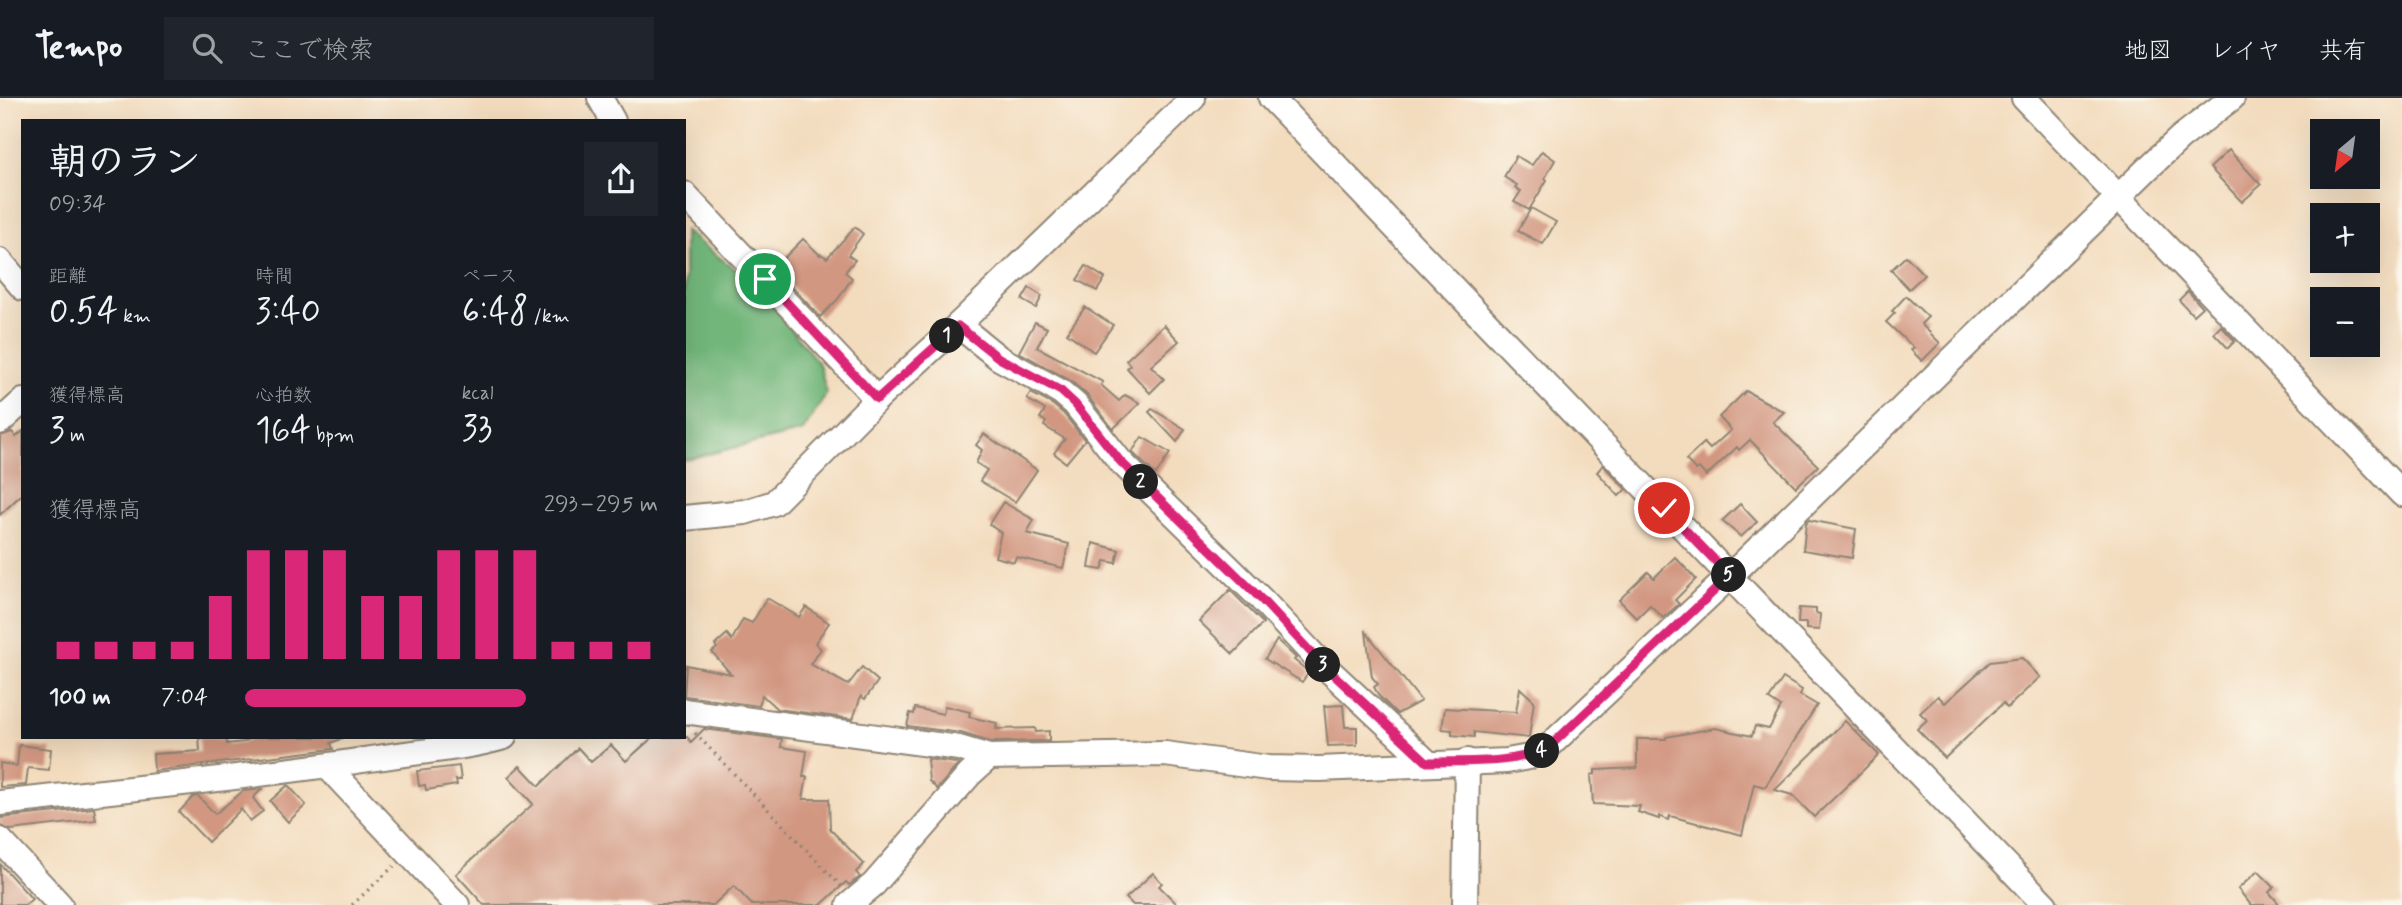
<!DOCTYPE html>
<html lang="ja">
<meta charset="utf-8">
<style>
:root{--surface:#171b24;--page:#20242c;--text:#f1f3f6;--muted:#9ea1a6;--line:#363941;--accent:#db2777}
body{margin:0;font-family:Mynerve,"Klee One",sans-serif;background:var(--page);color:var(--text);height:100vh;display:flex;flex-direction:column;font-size:26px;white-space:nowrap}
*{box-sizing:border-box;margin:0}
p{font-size:23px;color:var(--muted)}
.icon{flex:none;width:38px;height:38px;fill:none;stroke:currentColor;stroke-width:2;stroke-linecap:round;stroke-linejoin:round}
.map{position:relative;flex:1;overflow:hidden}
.details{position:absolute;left:21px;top:21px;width:665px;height:620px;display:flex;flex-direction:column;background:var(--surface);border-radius:0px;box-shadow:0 7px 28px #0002}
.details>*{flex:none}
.needle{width:46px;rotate:209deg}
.tools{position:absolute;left:2310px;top:21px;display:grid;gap:14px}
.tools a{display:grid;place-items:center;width:70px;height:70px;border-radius:0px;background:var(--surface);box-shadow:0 7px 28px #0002;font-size:35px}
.pin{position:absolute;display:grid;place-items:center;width:60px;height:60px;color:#fff;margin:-30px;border:4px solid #fff;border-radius:50%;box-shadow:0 2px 7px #0007}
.km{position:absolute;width:35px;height:35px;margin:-18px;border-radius:50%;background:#222;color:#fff;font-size:19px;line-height:35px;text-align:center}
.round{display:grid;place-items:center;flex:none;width:74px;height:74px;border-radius:0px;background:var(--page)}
.overview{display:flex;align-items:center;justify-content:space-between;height:119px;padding:0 28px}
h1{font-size:38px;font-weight:600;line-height:52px}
.stats{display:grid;grid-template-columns:repeat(3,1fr);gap:10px;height:119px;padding:7px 28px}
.stats div{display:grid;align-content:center}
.stats b{font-size:35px;font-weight:600}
.stats small{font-size:19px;font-weight:400}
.stats p{font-size:19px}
.chart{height:196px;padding:14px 28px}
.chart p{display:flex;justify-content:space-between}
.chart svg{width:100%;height:126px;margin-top:7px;stroke:var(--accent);stroke-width:6}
ul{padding:0 28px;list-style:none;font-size:23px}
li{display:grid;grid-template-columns:112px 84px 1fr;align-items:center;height:52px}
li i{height:18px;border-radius:9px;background:var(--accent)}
header{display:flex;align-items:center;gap:42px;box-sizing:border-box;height:98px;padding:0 35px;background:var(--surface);border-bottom:2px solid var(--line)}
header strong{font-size:33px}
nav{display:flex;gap:38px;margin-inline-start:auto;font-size:24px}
.search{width:490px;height:63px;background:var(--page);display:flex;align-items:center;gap:18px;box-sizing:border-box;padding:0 24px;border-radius:0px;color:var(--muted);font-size:26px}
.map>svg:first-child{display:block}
</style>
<header>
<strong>Tempo</strong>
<div class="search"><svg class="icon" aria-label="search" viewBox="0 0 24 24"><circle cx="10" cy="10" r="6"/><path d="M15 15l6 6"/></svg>ここで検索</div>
<nav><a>地図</a><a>レイヤ</a><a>共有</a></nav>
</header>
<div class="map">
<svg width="2402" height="807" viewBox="0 0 2402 807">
<rect width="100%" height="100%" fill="#fbf7ec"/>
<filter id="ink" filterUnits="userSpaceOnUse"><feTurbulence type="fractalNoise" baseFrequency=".0143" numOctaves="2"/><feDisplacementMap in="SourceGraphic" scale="14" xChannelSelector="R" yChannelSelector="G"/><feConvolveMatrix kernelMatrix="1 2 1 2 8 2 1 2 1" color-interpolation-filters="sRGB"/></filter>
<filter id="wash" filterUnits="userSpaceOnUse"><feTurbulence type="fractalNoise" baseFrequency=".00686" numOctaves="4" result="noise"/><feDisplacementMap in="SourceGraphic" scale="28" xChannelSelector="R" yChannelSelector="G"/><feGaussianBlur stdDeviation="1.57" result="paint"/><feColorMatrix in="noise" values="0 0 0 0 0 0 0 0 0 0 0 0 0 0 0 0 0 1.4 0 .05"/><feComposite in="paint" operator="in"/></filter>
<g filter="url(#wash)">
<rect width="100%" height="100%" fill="#f3dcbe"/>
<!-- forest -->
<path fill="#72b67a" stroke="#4e7052" stroke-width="2" d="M 684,133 L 755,186 L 819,266 L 827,295 L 803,333 L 684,362 Z"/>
<g id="blocks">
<!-- building -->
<g fill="#d29781">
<path d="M 2229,52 L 2261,87 L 2242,104 L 2210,70 Z"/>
<path d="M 1542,53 L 1555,62 L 1545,80 L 1547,82 L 1529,112 L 1514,104 L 1521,93 L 1515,90 L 1517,87 L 1504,79 L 1516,58 L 1532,67 Z"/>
<path d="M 1531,110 L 1556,124 L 1543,146 L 1518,133 Z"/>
<path d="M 855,129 L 863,136 L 848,157 L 855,162 L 845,174 L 852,180 L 838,201 L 820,219 L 774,170 L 803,141 L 820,157 L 821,156 L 827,160 Z"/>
<path d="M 1906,158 L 1924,177 L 1909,191 L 1891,172 Z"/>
<path d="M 1086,168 L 1105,180 L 1097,193 L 1077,182 Z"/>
<path d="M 1029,190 L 1042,198 L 1036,210 L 1022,202 Z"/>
<path d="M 2188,193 L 2202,209 L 2193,217 L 2179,202 Z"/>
<path d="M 1906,198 L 1928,219 L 1921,226 L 1940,245 L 1922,263 L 1911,252 L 1914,250 L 1886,224 L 1895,215 L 1892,213 Z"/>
<path d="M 1085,209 L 1113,227 L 1094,254 L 1067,235 Z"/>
<path d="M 1035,224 L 1047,230 L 1037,249 L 1103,284 L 1101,287 L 1119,303 L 1125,297 L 1140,305 L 1113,331 L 1087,297 L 1071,283 L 1019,254 Z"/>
<path d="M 1164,227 L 1179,243 L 1151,268 L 1164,281 L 1150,295 L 1127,270 L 1130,267 L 1126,262 Z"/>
<path d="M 2221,228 L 2235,243 L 2228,250 L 2214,235 Z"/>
<path d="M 1746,293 L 1784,314 L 1773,324 L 1818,368 L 1796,389 L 1750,342 L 1739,352 L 1737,349 L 1706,378 L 1699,370 L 1696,372 L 1686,362 L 1704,345 L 1710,351 L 1731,332 L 1719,319 Z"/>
<path d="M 1031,295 L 1052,306 L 1064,316 L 1085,342 L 1066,365 L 1054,355 L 1065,341 L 1044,328 L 1046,324 L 1040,320 L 1045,312 L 1027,301 Z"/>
<path d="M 1152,311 L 1185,331 L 1177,344 L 1149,314 Z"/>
<path d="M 23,333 L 23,395 L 0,417 L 0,338 L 12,334 L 16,339 Z"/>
<path d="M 984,336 L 1037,372 L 1015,404 L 980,383 L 987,372 L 976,365 L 982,352 L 976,347 Z"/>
<path d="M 1142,339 L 1170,355 L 1156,377 L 1132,354 Z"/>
<path d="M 1603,367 L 1626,391 L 1619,398 L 1597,374 Z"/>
<path d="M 1003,404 L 1034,422 L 1027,435 L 1069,446 L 1063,470 L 1016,459 L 1014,464 L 995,459 L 1001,435 L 989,426 Z"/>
<path d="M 1740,406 L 1757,424 L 1741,439 L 1722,423 Z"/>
<path d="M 1809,422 L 1856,431 L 1852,460 L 1803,452 L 1806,425 Z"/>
<path d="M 1093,445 L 1119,452 L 1116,465 L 1105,463 L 1102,472 L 1089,470 Z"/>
<path d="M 1675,459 L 1696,481 L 1675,502 L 1679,506 L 1663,520 L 1650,507 L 1637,520 L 1619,502 L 1648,474 L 1654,480 Z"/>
<path d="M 1230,492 L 1263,525 L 1233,556 L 1199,523 Z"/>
<path d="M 767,500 L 799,519 L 806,509 L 829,525 L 815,545 L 821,551 L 810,566 L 848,587 L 862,569 L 878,583 L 865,601 L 861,598 L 853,621 L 777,611 L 762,597 L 759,608 L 684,598 L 686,567 L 731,576 L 712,554 L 717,550 L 715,547 L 727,536 L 732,542 L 743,521 L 752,525 Z"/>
<path d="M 1799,510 L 1816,511 L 1816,515 L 1820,516 L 1819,532 L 1806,531 L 1806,525 L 1798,525 Z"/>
<path d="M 1366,534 L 1421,603 L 1397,616 L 1379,598 L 1374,589 L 1378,586 L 1372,579 Z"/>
<path d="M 1277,542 L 1296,560 L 1294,562 L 1309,574 L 1302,584 L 1265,561 Z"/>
<path d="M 2022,560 L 2040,579 L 2007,610 L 2003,605 L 1945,660 L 1917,631 L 1927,622 L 1920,615 L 1938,598 L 1945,605 L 1990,564 Z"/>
<path d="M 1783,580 L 1802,592 L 1800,597 L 1817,607 L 1765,689 L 1754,686 L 1742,737 L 1670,718 L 1668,722 L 1659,718 L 1659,721 L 1638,714 L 1640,708 L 1593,706 L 1591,677 L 1595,676 L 1595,672 L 1637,670 L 1637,641 L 1666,641 L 1666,639 L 1715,630 L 1752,638 L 1755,628 L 1769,631 L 1781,609 L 1769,601 Z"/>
<path d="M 1520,590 L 1534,603 L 1529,640 L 1474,634 L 1474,639 L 1452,637 L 1452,632 L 1442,631 L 1445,610 L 1516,614 Z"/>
<path d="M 1343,607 L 1345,629 L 1357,629 L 1357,647 L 1328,648 L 1324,608 Z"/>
<path d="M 945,608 L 970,614 L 969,619 L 997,625 L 996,631 L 1035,630 L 1036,634 L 1049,633 L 1049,643 L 991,644 L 961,635 L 907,628 L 910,615 L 914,616 L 915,610 L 943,616 Z"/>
<path d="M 1845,623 L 1879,657 L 1814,719 L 1792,697 L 1775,692 Z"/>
<path d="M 704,631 L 782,641 L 781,649 L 807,653 L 803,679 L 807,679 L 803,701 L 829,701 L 830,731 L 864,766 L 856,774 L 860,779 L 849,787 L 846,784 L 821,807 L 752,807 L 734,788 L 713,807 L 484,807 L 456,776 L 533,706 L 508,679 L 520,668 L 539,688 L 578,650 L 591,664 L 611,647 L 626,663 L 653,639 L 687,639 L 691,644 Z"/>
<path d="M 199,639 L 226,641 L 227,646 L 243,644 L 254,639 L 345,639 L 331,645 L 333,651 L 154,673 L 153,656 L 200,653 Z"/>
<path d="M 19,647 L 51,651 L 49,672 L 28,670 L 26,687 L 0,689 L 0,665 L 17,668 Z"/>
<path d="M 927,661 L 956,665 L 959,666 L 937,691 L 929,683 Z"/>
<path d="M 459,668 L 461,682 L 456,682 L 457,687 L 426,692 L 425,687 L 419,688 L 417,673 Z"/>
<path d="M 288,687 L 306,707 L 288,724 L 270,703 Z"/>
<path d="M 262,691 L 253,700 L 263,713 L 250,723 L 241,711 L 208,744 L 179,714 L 193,699 L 198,698 L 215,716 L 243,693 Z"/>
<path d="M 94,710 L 96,722 L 11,732 L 0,728 L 0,720 Z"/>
<path d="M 0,766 L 32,801 L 25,807 L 0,807 Z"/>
<path d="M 2258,773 L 2274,789 L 2269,794 L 2280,807 L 2251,807 L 2238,791 Z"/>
<path d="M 1153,775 L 1162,785 L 1159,788 L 1178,807 L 1133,807 L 1126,800 Z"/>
</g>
</g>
</g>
<g filter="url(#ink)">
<use href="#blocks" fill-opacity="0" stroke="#8f8474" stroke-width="2"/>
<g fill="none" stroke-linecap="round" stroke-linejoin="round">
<!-- minor casing -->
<g stroke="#8f8474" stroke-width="28">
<g id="minor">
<path d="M 600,0 L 613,23"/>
<path d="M 1271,0 L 2045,807"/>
<path d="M 2024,0 L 2402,396"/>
<path d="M 684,96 L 877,301"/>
<path d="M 0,163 L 23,190"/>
<path d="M 958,227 L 999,260 L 1061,294 L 1075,306 L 1120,363 L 1262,502 L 1319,563 L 1427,664"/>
<path d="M 0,324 L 23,303"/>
<path d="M 684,420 L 745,414 L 774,405 L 877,301 L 958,227 L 1193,0"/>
<path d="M 684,613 L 959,650 L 989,659 L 1165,656 L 1268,670 L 1319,671 L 1507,663 L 1529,659 L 1547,650 L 1730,478 L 2146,72 L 2180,40 L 2232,0"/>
<path d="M 327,668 L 457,807"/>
<path d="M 0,705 C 126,691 252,679 377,660 C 419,653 463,651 504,639"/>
<path d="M 0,742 L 60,807"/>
<path d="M 849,807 L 874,786 L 970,676 L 989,659"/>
<path d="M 1465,807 L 1467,663"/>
</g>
</g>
<!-- path -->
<g stroke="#8f8474" stroke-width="3.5" stroke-dasharray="2 5" stroke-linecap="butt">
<path d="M 695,635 L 842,789"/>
<path d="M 352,807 L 394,768"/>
</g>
<!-- minor -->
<use href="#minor" stroke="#fff" stroke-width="24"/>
</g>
</g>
<g fill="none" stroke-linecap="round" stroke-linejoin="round" filter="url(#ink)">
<!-- route casing -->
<g stroke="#fff" stroke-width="14">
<path id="route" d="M 765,181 L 877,301 L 958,228 L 999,260 L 1061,293 L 1075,306 L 1120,363 L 1262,502 L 1319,563 L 1427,664 C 1468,663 1510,667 1548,650 L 1730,478 L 1664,410"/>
</g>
<!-- route -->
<use href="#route" stroke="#db2777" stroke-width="9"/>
</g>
</svg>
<div class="tools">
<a><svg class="needle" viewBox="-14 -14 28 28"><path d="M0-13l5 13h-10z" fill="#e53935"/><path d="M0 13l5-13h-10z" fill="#9ea1a6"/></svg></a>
<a>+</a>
<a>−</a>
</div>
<div class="pin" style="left:765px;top:181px;background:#1e9e55"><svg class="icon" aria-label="arrive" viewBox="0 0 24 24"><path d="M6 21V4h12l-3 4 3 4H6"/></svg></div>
<div class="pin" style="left:1664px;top:410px;background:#d93025"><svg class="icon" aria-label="check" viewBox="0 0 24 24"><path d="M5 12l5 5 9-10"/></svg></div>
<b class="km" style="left:947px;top:238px">1</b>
<b class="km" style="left:1141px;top:384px">2</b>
<b class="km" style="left:1323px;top:567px">3</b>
<b class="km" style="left:1542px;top:653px">4</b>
<b class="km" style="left:1729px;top:477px">5</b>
<section class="details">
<div class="overview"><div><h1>朝のラン</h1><p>09:34</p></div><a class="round"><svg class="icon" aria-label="share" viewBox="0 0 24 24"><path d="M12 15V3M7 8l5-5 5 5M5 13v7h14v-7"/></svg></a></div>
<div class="stats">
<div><p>距離</p><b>0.54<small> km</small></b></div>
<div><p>時間</p><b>3:40</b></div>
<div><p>ペース</p><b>6:48<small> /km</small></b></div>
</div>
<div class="stats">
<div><p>獲得標高</p><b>3<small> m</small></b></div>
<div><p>心拍数</p><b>164<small> bpm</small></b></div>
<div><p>kcal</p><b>33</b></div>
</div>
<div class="chart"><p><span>獲得標高</span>293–295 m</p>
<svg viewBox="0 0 160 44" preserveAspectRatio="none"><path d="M5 44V38M15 44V38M25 44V38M35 44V38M45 44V22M55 44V6M65 44V6M75 44V6M85 44V22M95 44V22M105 44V6M115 44V6M125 44V6M135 44V38M145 44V38M155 44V38"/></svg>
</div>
<ul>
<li><b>100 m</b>7:04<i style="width:68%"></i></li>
</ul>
</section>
</div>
